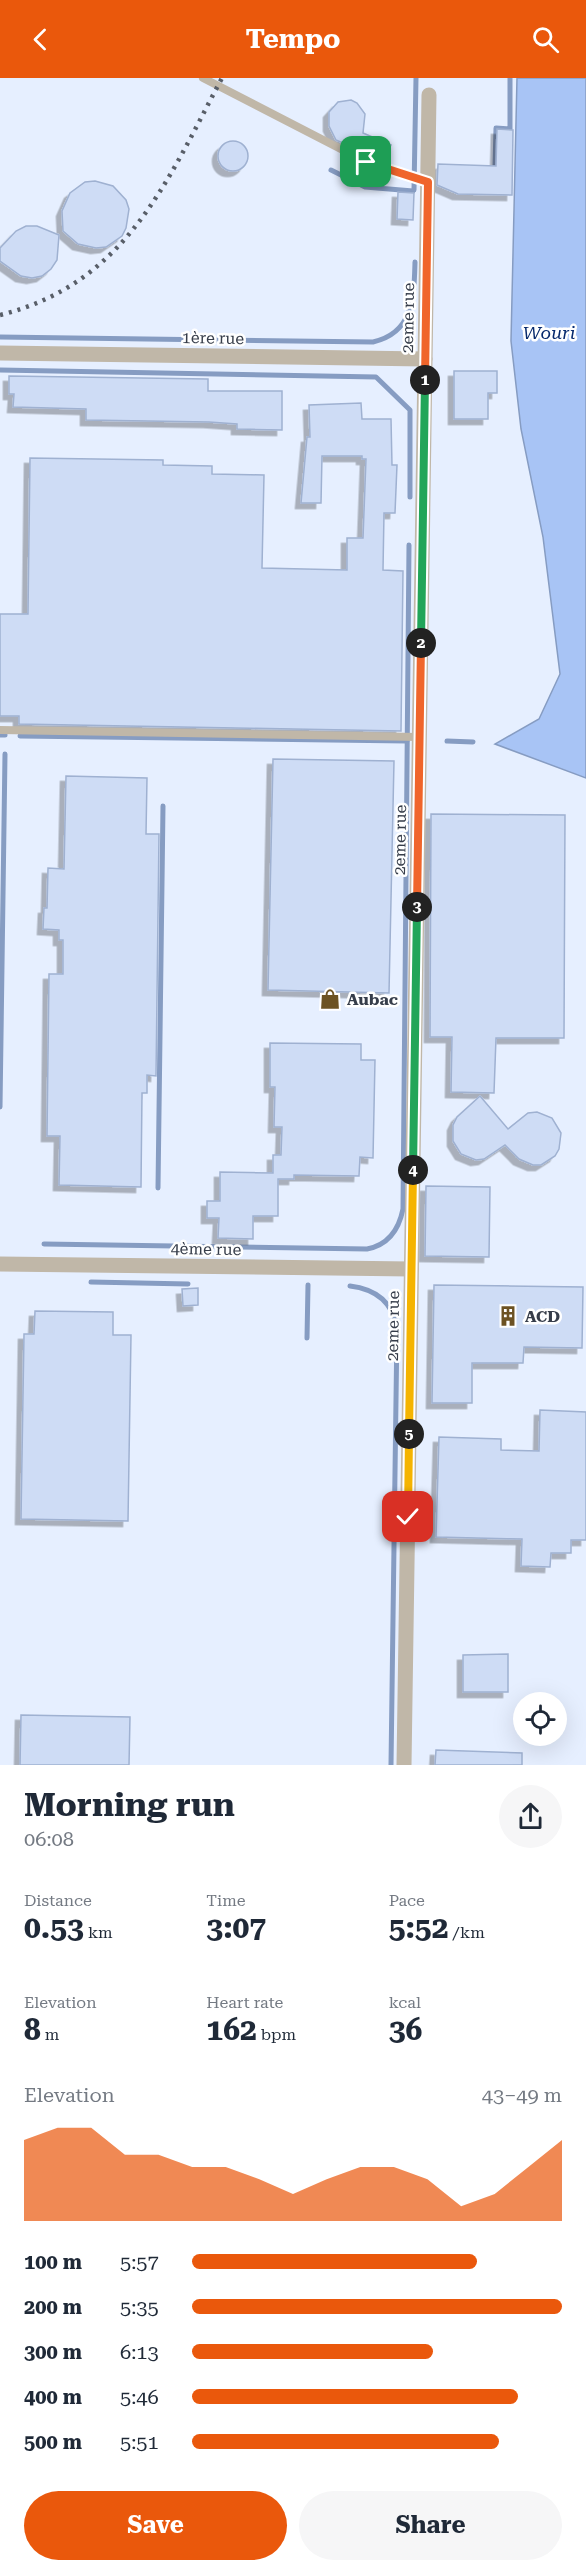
<!DOCTYPE html>
<meta charset="utf-8">
<style>
:root{--surface:#fff;--page:#f6f6f7;--text:#1f2937;--muted:#747a83;--accent:#ea580c}
body{margin:0;font-family:"Roboto Serif",serif;background:var(--page);color:var(--text);height:100vh;display:flex;flex-direction:column;font-size:22px;white-space:nowrap}
*{box-sizing:border-box;margin:0}
p{font-size:20px;color:var(--muted)}
.icon{flex:none;width:33px;height:33px;fill:none;stroke:currentColor;stroke-width:2;stroke-linecap:round;stroke-linejoin:round}
.map{position:relative;height:1687px;overflow:hidden}
.side{display:flex;flex-direction:column;background:var(--surface);flex:1}
.side>*{flex:none}
.buttons{position:absolute;left:513px;top:1614px;display:grid;gap:12px}
.buttons a{display:grid;place-items:center;width:54px;height:54px;border-radius:50%;background:var(--surface);box-shadow:0 6px 24px #0002;font-size:30px}
.pin{position:absolute;display:grid;place-items:center;width:51px;height:51px;color:#fff;margin:-26px;border-radius:12px;box-shadow:0 3px 9px #0006}
.km{position:absolute;width:30px;height:30px;margin:-15px;border-radius:50%;background:#222;color:#fff;font-size:16px;line-height:30px;text-align:center}
.round{display:grid;place-items:center;flex:none;width:63px;height:63px;border-radius:32px;background:var(--page)}
.overview{display:flex;align-items:center;justify-content:space-between;height:102px;padding:0 24px}
h1{font-size:33px;font-weight:700;line-height:45px}
.stats{display:grid;grid-template-columns:repeat(3,1fr);gap:9px;height:102px;padding:6px 24px}
.stats div{display:grid;align-content:center}
.stats b{font-size:30px;font-weight:700}
.stats small{font-size:16px;font-weight:400}
.stats p{font-size:16px}
.chart{height:168px;padding:12px 24px}
.chart p{display:flex;justify-content:space-between}
.chart svg{width:100%;height:108px;margin-top:6px;fill:var(--accent);opacity:.7}
.primary-button{display:flex;gap:12px;margin-top:auto;padding:12px 24px}
.primary-button a{flex:1;height:69px;border-radius:36px;background:var(--accent);color:#fff;font-size:24px;font-weight:700;line-height:69px;text-align:center}
.primary-button a+a{background:var(--page);color:var(--text)}
ul{padding:0 24px;list-style:none;font-size:20px}
li{display:grid;grid-template-columns:96px 72px 1fr;align-items:center;height:45px}
li i{height:15px;border-radius:8px;background:var(--accent)}
header{display:flex;justify-content:space-between;align-items:center;height:78px;padding:0 24px;background:var(--accent);color:#fff;font-size:27px;font-weight:700}
.map>svg:first-child{display:block}
</style>
<header><svg class="icon" aria-label="back" viewBox="0 0 24 24"><path d="M15 5l-7 7 7 7"/></svg>Tempo<svg class="icon" aria-label="search" viewBox="0 0 24 24"><circle cx="10" cy="10" r="6"/><path d="M15 15l6 6"/></svg></header>
<div class="map">
<svg width="586" height="1687" viewBox="0 0 586 1687">
<defs>
<filter id="shadow"><feDropShadow dx="-5.5" dy="5.5" stdDeviation="0" flood-color="#0004"/></filter>
</defs>
<rect width="100%" height="100%" fill="#f9f9f9"/>
<!-- built -->
<path fill="#e6efff" fill-rule="evenodd" d="M 0,0 L 517,0 L 513,147 L 521,351 L 543,459 L 560,596 L 539,641 L 496,666 L 586,700 L 586,1687 L 0,1687 ZM 524,1624 L 556,1624 L 556,1658 L 524,1658 Z"/>
<!-- water -->
<path fill="#a8c4f5" stroke="#869cc2" stroke-width="1.5" d="M 517,0 L 586,0 L 586,700 L 495,666 L 539,641 L 560,596 L 543,459 L 521,351 L 511,263 Z"/>
<g fill="none" stroke-linecap="round" stroke-linejoin="round">
<!-- stream -->
<g stroke="#869cc2" stroke-width="5">
<path d="M 495,88 L 496,50 L 510,51 L 510,0"/>
<path d="M 331,92 L 365,109 L 413,113"/>
<path d="M 414,112 L 416,0"/>
<path d="M 0,259 L 373,264 C 414,255 414,218 415,184"/>
<path d="M 0,292 L 376,299 L 410,332 L 410,419"/>
<path d="M 0,657 L 5,657"/>
<path d="M 20,658 L 407,663"/>
<path d="M 447,663 L 473,664"/>
<path d="M 0,1029 L 5,676"/>
<path d="M 158,1110 L 163,728"/>
<path d="M 44,1166 L 367,1171 C 388,1167 399,1151 403,1131 L 409,467"/>
<path d="M 91,1204 L 188,1206"/>
<path d="M 350,1208 C 375,1211 392,1223 397,1249 L 391,1687"/>
<path d="M 307,1260 L 308,1207"/>
</g>
</g>
<!-- building -->
<g fill="#cedcf5" stroke="#9fb1d1" stroke-width="1.5" filter="url(#shadow)">
<path d="M 351,22 L 357,25 L 365,36 L 363,55 L 391,67 L 384,83 L 336,62 L 329,48 L 329,34 L 338,24 Z"/>
<path d="M 497,51 L 513,52 L 512,117 L 458,116 L 437,107 L 438,86 L 496,88 Z"/>
<circle cx="233" cy="78" r="15"/>
<path d="M 95,103 L 113,108 L 126,122 L 129,131 L 126,150 L 122,158 L 106,169 L 96,170 L 78,166 L 63,153 L 62,133 L 70,115 L 85,104 Z"/>
<path d="M 398,114 L 414,115 L 413,142 L 397,141 Z"/>
<path d="M 26,148 L 37,148 L 59,157 L 57,182 L 51,191 L 42,198 L 32,200 L 21,198 L 0,183 L 0,170 L 16,153 Z"/>
<path d="M 454,293 L 497,293 L 497,315 L 488,315 L 488,341 L 454,341 Z"/>
<path d="M 9,298 L 208,301 L 208,313 L 282,313 L 282,352 L 237,351 L 237,346 L 209,344 L 86,342 L 86,331 L 13,329 L 14,316 L 9,316 Z"/>
<path d="M 361,325 L 362,341 L 391,341 L 392,387 L 397,387 L 395,435 L 384,435 L 383,492 L 403,493 L 401,653 L 19,646 L 19,638 L 0,638 L 0,536 L 28,536 L 30,380 L 163,382 L 163,387 L 212,388 L 212,396 L 264,397 L 262,490 L 347,492 L 347,460 L 363,460 L 366,381 L 362,381 L 362,378 L 322,378 L 321,425 L 301,425 L 307,359 L 310,359 L 309,327 Z"/>
<path d="M 273,681 L 394,683 L 389,915 L 268,912 Z"/>
<path d="M 66,698 L 147,700 L 146,756 L 159,756 L 156,998 L 147,997 L 147,1015 L 142,1015 L 141,1109 L 59,1107 L 60,1058 L 47,1058 L 49,896 L 63,896 L 63,862 L 59,862 L 59,852 L 43,851 L 44,830 L 47,830 L 48,790 L 64,791 Z"/>
<path d="M 431,736 L 565,737 L 564,960 L 496,960 L 494,1015 L 451,1014 L 452,959 L 430,959 Z"/>
<path d="M 270,965 L 361,966 L 361,982 L 375,982 L 373,1080 L 360,1079 L 359,1098 L 294,1097 L 294,1101 L 278,1101 L 278,1138 L 253,1138 L 253,1161 L 218,1160 L 219,1140 L 207,1140 L 207,1123 L 220,1123 L 220,1094 L 273,1095 L 273,1077 L 281,1077 L 282,1049 L 274,1049 L 275,1009 L 270,1009 Z"/>
<path d="M 480,1018 L 508,1051 L 528,1035 L 537,1034 L 552,1040 L 561,1055 L 559,1071 L 555,1078 L 541,1087 L 533,1087 L 519,1081 L 505,1067 L 484,1081 L 476,1082 L 461,1076 L 453,1063 L 453,1047 L 457,1039 Z"/>
<path d="M 426,1108 L 490,1109 L 489,1179 L 425,1178 Z"/>
<path d="M 434,1207 L 583,1209 L 582,1270 L 524,1269 L 523,1285 L 472,1285 L 472,1325 L 432,1325 Z"/>
<path d="M 198,1210 L 198,1227 L 183,1228 L 182,1211 Z"/>
<path d="M 35,1233 L 113,1234 L 113,1257 L 131,1257 L 128,1443 L 21,1441 L 24,1256 L 34,1256 Z"/>
<path d="M 540,1332 L 586,1334 L 586,1462 L 571,1462 L 571,1475 L 551,1475 L 550,1489 L 521,1488 L 522,1461 L 436,1459 L 439,1359 L 501,1361 L 501,1372 L 539,1373 Z"/>
<path d="M 508,1576 L 508,1614 L 463,1614 L 463,1577 Z"/>
<path d="M 21,1637 L 130,1639 L 129,1687 L 20,1687 Z"/>
<path d="M 436,1672 L 522,1675 L 522,1687 L 435,1687 Z"/>
</g>
<g fill="none" stroke-linecap="round" stroke-linejoin="round">
<!-- lane -->
<g stroke="#c0b7a8" stroke-width="8">
<path d="M 203,0 L 366,84 L 428,104"/>
<path d="M 0,652 L 419,659"/>
</g>
<!-- street -->
<g stroke="#c0b7a8" stroke-width="15">
<path d="M 0,275 L 425,281"/>
<path d="M 0,1186 L 411,1191"/>
<path d="M 404,1687 L 429,17"/>
</g>
<!-- rail -->
<path stroke="#585e68" stroke-width="4.5" stroke-dasharray="3 6" stroke-linecap="butt" d="M 0,237 C 126,206 167,103 222,0"/>
</g>
<g fill="none" stroke-linecap="round" stroke-linejoin="round">
<!-- split-1 casing -->
<g stroke="#fff" stroke-width="12">
<path id="split-1" d="M 366,84 L 428,104 L 425,302"/>
</g>
<!-- split-2 casing -->
<g stroke="#fff" stroke-width="12">
<path id="split-2" d="M 421,565 L 425,302"/>
</g>
<!-- split-3 casing -->
<g stroke="#fff" stroke-width="12">
<path id="split-3" d="M 417,829 L 421,565"/>
</g>
<!-- split-4 casing -->
<g stroke="#fff" stroke-width="12">
<path id="split-4" d="M 413,1092 L 417,829"/>
</g>
<!-- split-5 casing -->
<g stroke="#fff" stroke-width="12">
<path id="split-5" d="M 409,1356 L 413,1092"/>
</g>
<!-- split-6 casing -->
<g stroke="#fff" stroke-width="12">
<path id="split-6" d="M 408,1439 L 409,1356"/>
</g>
<!-- split-1 -->
<use href="#split-1" stroke="#f0652b" stroke-width="8"/>
<!-- split-2 -->
<use href="#split-2" stroke="#22a559" stroke-width="8"/>
<!-- split-3 -->
<use href="#split-3" stroke="#f0652b" stroke-width="8"/>
<!-- split-4 -->
<use href="#split-4" stroke="#22a559" stroke-width="8"/>
<!-- split-5 -->
<use href="#split-5" stroke="#f5b400" stroke-width="8"/>
<!-- split-6 -->
<use href="#split-6" stroke="#f5b400" stroke-width="8"/>
</g>
<!-- icons -->
<defs>
<g id="shop-bare" transform="scale(1.62)"><path d="M-5-2.5h2.3a2.7 3.5 0 0 1 5.4 0H5L5.5 6h-11ZM-1.5-2.5h3a1.5 2.3 0 0 0-3 0Z" fill="#6c5223" stroke="#fff" stroke-width="2.5" paint-order="stroke"/></g>
<g id="building-bare" transform="scale(1.62)"><path d="M-4-6H4V6H1V3H-1V6H-4ZM-2.5-4.3h1.7v1.8h-1.7ZM.8-4.3h1.7v1.8H.8ZM-2.5-1h1.7V.8h-1.7ZM.8-1h1.7V.8H.8Z" fill="#6c5223" stroke="#fff" stroke-width="2.5" paint-order="stroke"/></g>
</defs>
<g fill-rule="evenodd">
<use href="#shop-bare" x="330" y="921"/>
<use href="#building-bare" x="508" y="1238"/>
</g>
<g text-anchor="middle" dominant-baseline="central" stroke-width="5" stroke-linejoin="round" paint-order="stroke">
<!-- street labels -->
<g font-size="16" fill="#363d4a" stroke="#fff">
<text transform="translate(408 240) rotate(-89)">2eme rue</text>
<text transform="translate(213 260) rotate(1)">1ère rue</text>
<text transform="translate(400 762) rotate(-89)">2eme rue</text>
<text transform="translate(206 1171) rotate(1)">4ème rue</text>
<text transform="translate(393 1248) rotate(-89)">2eme rue</text>
</g>
<!-- poi labels -->
<g font-size="16" font-weight="bold" fill="#363d4a" stroke="#fff" text-anchor="start">
<text x="347" y="921">Aubac</text>
<text x="525" y="1238">ACD</text>
</g>
<!-- water labels -->
<g font-size="18" font-style="italic" fill="#06296d" stroke="#fff">
<text x="549" y="254">Wouri</text>
</g>
</g>
</svg>
<div class="buttons">
<a><svg class="icon" aria-label="locate" viewBox="0 0 24 24"><circle cx="12" cy="12" r="6"/><path d="M12 2v4M12 18v4M2 12h4M18 12h4"/></svg></a>
</div>
<div class="pin" style="left:366px;top:84px;background:#1e9e55"><svg class="icon" aria-label="arrive" viewBox="0 0 24 24"><path d="M6 21V4h12l-3 4 3 4H6"/></svg></div>
<div class="pin" style="left:408px;top:1439px;background:#d93025"><svg class="icon" aria-label="check" viewBox="0 0 24 24"><path d="M5 12l5 5 9-10"/></svg></div>
<b class="km" style="left:425px;top:302px">1</b>
<b class="km" style="left:421px;top:565px">2</b>
<b class="km" style="left:417px;top:829px">3</b>
<b class="km" style="left:413px;top:1092px">4</b>
<b class="km" style="left:409px;top:1356px">5</b>
</div>
<section class="side">
<div class="overview"><div><h1>Morning run</h1><p>06:08</p></div><a class="round"><svg class="icon" aria-label="share" viewBox="0 0 24 24"><path d="M12 15V3M7 8l5-5 5 5M5 13v7h14v-7"/></svg></a></div>
<div class="stats">
<div><p>Distance</p><b>0.53<small> km</small></b></div>
<div><p>Time</p><b>3:07</b></div>
<div><p>Pace</p><b>5:52<small> /km</small></b></div>
</div>
<div class="stats">
<div><p>Elevation</p><b>8<small> m</small></b></div>
<div><p>Heart rate</p><b>162<small> bpm</small></b></div>
<div><p>kcal</p><b>36</b></div>
</div>
<div class="chart"><p><span>Elevation</span>43–49 m</p>
<svg viewBox="0 0 160 44" preserveAspectRatio="none"><path d="M0 44V11L10 6L20 6L30 17L40 17L50 22L60 22L70 27L80 33L90 27L100 22L110 22L120 27L130 38L140 33L150 22L160 11V44z"/></svg>
</div>
<ul>
<li><b>100 m</b>5:57<i style="width:77%"></i></li>
<li><b>200 m</b>5:35<i style="width:100%"></i></li>
<li><b>300 m</b>6:13<i style="width:65%"></i></li>
<li><b>400 m</b>5:46<i style="width:88%"></i></li>
<li><b>500 m</b>5:51<i style="width:83%"></i></li>
</ul>
<div class="primary-button"><a>Save</a><a>Share</a></div>
</section>
